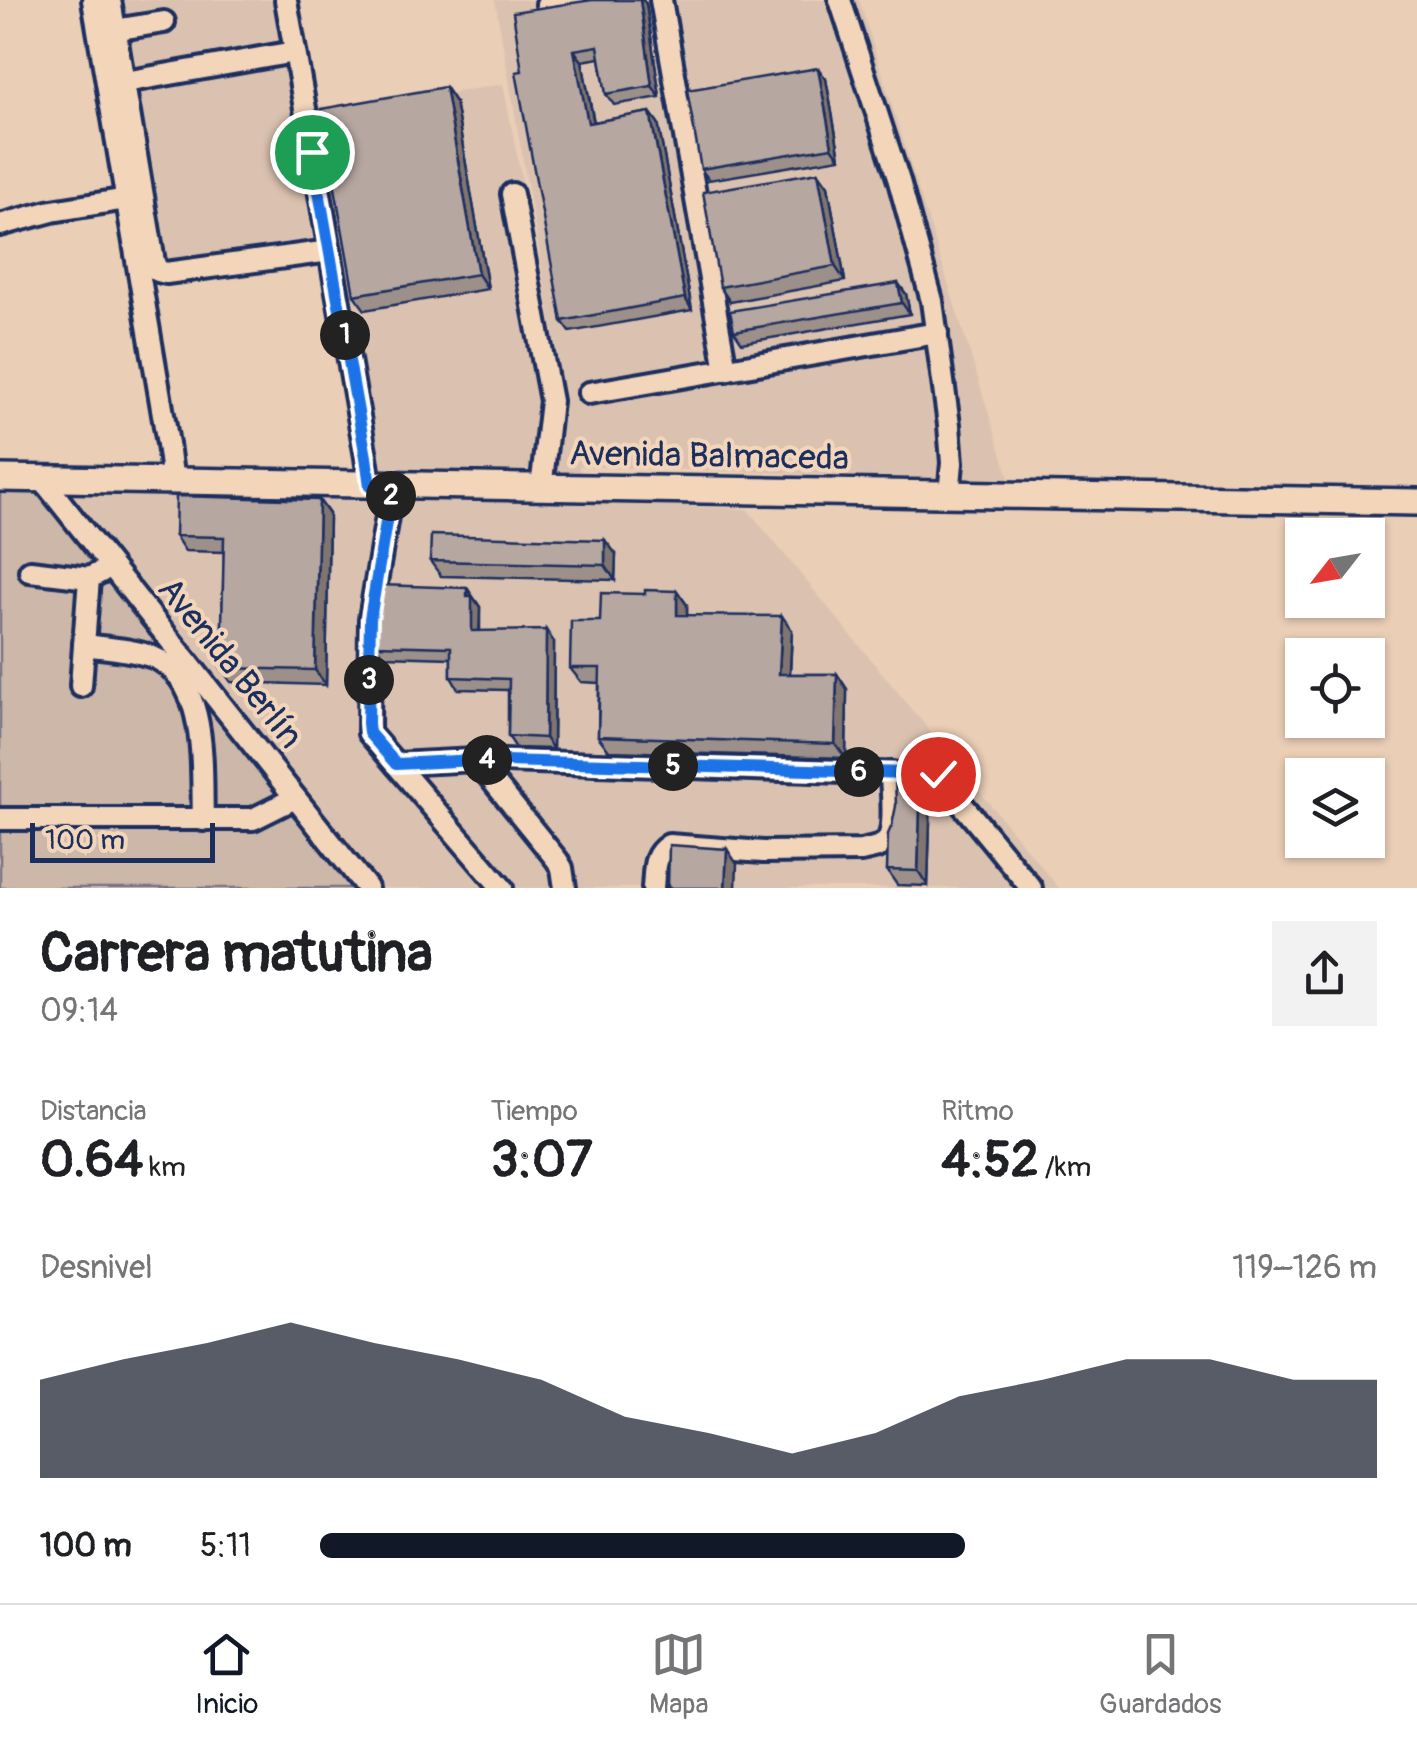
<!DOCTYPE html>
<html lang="es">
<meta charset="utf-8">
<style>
:root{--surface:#fff;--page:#f2f2f2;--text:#202124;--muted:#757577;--line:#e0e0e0;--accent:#111827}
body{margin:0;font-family:Pangolin,sans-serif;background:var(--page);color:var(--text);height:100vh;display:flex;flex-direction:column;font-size:38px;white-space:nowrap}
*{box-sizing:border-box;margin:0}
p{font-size:32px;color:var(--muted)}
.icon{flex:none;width:55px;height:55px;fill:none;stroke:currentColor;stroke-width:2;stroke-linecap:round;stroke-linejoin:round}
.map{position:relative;height:888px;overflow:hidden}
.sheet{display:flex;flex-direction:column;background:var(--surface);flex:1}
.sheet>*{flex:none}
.needle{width:65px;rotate:239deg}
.tools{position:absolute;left:1285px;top:518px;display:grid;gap:20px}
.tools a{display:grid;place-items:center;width:100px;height:100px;border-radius:0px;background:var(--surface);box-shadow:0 2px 8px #0004;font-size:50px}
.scale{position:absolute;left:30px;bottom:25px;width:185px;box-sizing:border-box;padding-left:10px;border:5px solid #1b2f5e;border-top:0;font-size:28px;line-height:35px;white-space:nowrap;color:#1b2f5e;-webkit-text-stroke:8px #f3d5ba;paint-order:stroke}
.pin{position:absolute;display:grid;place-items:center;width:85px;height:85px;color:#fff;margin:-42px;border:5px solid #fff;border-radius:50%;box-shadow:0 2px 10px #0007}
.km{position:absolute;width:50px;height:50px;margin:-25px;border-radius:50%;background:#222;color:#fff;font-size:28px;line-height:50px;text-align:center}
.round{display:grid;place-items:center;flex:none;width:105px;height:105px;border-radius:0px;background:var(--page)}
.summary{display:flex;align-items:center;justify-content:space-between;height:170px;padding:0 40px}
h1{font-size:55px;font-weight:800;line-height:75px}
.stats{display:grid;grid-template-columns:repeat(3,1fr);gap:15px;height:170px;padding:10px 40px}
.stats div{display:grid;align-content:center}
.stats b{font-size:50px;font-weight:800}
.stats small{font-size:28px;font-weight:400}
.stats p{font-size:28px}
.chart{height:280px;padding:20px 40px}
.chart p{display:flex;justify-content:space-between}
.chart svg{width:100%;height:180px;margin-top:10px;fill:var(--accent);opacity:.7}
ul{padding:0 40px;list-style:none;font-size:32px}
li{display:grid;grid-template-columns:160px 120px 1fr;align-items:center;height:75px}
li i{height:25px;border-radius:12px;background:var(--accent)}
.dock{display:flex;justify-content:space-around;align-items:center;height:140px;border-top:2px solid var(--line);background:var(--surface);font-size:28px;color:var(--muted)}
.dock a{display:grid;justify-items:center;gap:5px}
.dock .current{color:var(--accent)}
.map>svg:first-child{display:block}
</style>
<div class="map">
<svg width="1417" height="888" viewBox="0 0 1417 888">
<rect width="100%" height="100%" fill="#eaceb6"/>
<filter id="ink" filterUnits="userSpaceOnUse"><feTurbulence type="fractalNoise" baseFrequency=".01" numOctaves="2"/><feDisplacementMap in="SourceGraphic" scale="20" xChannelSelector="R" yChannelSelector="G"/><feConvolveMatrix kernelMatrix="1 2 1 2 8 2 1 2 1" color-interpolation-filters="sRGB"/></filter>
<g filter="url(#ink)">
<!-- built -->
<g fill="#dbc2b0">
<path d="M 110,0 L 296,0 L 315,117 L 503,84 L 561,378 L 495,0 L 859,0 L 1010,481 L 579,466 L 581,480 L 375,480 L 337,250 L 162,280 Z"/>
<path d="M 63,495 L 610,503 L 747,509 L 1059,888 L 381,888 Z"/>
</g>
<!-- green -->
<path fill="#ccb7a9" stroke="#747384" stroke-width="2.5" d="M 0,491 L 38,491 L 352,888 L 0,888 Z"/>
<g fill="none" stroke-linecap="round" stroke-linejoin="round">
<!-- minor casing -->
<g stroke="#1b2f5e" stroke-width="28">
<g id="minor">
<path d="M 93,0 L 168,444 L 173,482"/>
<path d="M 110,0 L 154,262 L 158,271 L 166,273 L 330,251"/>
<path d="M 286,0 L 366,457 L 370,486"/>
<path d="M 661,0 L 726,370"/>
<path d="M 840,0 L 899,181 L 932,301 L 949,425 L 952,463 L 949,495"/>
<path d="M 547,4 L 574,0"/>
<path d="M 114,30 L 164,22"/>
<path d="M 125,82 L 294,52"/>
<path d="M 512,194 L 551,401 L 541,489"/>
<path d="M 0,225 L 52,211 L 127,199"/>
<path d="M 589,393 L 937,333"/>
<path d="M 42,479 L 367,888"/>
<path d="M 392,486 L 370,619 L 369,733 L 502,888"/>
<path d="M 30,571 L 89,578 L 101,572"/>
<path d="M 84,645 C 106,648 132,649 153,657 C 210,680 201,770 203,820"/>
<path d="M 81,686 L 89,578"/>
<path d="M 476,760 L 938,775 L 1031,888"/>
<path d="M 396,764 L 476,760 L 557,860 L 562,868 L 565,888"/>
<path d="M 0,819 L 253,819 L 295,798"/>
<path d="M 653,888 C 655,868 652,856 669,845 L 763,852 L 861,851 C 869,849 880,848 886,842 C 897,830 891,789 891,773"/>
</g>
</g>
<!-- major casing -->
<g stroke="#1b2f5e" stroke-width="32">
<path id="major" d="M 0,478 L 1417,502"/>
</g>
<!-- minor -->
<use href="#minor" stroke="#f3d5ba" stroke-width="20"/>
<!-- major -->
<use href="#major" stroke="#f3d5ba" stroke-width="25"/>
</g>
<!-- wall -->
<g fill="#9d908a" stroke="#1b2f5e" stroke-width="2.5">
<path d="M 646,4 L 660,97 L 614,105 L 606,94 L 600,58 L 582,61 L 594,122 L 650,112 L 658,123 L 692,310 L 570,332 L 562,321 L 522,71 Z"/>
<path d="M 826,79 L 840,158 L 709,180 L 701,169 Z"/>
<path d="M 445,87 L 455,102 L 488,289 L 365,310 L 354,295 Z"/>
<path d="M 818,172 L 828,186 L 845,281 L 730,302 L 720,287 Z"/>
<path d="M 898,283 L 906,294 L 910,314 L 742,343 L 734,331 Z"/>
<path d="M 319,500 L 329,514 L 326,685 L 231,682 L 221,668 L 224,552 L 185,551 L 175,536 Z"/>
<path d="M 616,554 L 615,580 L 441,576 L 430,561 Z"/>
<path d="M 467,588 L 480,607 L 480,631 L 554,642 L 553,749 L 516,748 L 508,736 L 508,690 L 458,689 L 451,677 L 451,658 L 384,656 L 376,645 Z"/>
<path d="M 677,591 L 687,605 L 687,615 L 792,630 L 790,674 L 837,674 L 847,689 L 846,758 L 609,751 L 598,736 L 599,683 L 581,682 L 570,668 L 600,621 L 645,594 Z"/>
<path d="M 921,774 L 931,789 L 928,886 L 897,885 L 887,870 Z"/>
</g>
<!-- shaded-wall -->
<g fill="#807571" stroke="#1b2f5e" stroke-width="2.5">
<path d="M 640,0 L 643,0 L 646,4 L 660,97 L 652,86 Z"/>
<path d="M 574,50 L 582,61 L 596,135 L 588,123 Z"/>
<path d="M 818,68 L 826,79 L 840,158 L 832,147 Z"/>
<path d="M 445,87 L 455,102 L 488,289 L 478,274 Z"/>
<path d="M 650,112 L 658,123 L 692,310 L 685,298 Z"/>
<path d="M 818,172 L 828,186 L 845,281 L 835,266 Z"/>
<path d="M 898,283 L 906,294 L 910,314 L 902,303 Z"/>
<path d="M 319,500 L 329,514 L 326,685 L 315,670 Z"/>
<path d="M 605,540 L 616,554 L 615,580 L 605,565 Z"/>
<path d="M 467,588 L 480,607 L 479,642 L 472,631 Z"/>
<path d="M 677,591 L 687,605 L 687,630 L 677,615 Z"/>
<path d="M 782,616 L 792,630 L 789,689 L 779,674 Z"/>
<path d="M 546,630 L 554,642 L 553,749 L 545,738 Z"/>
<path d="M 837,674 L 847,689 L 846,758 L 835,744 Z"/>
<path d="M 921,774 L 931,789 L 928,886 L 918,871 Z"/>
<path d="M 727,849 L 737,864 L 736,888 L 725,888 Z"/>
</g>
<!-- building -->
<g fill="#b7a7a1" stroke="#1b2f5e" stroke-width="2.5">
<path d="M 592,0 L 640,0 L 652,86 L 606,94 L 598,46 L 574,50 L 588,123 L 650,112 L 685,298 L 562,321 L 516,72 L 522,71 L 513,12 Z"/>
<path d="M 818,68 L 832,147 L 701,169 L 687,90 Z"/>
<path d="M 445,87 L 478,274 L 354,295 L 321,109 Z"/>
<path d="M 818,172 L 835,266 L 720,287 L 703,192 Z"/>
<path d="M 898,283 L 902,303 L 734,331 L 730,311 Z"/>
<path d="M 176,496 L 319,500 L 315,670 L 221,668 L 224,537 L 175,536 Z"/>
<path d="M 431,535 L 605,540 L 605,565 L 430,561 Z"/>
<path d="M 380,585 L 467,588 L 467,596 L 472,596 L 472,631 L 546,630 L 545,738 L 508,736 L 509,679 L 451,677 L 451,647 L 376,645 Z"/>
<path d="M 645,590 L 677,591 L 677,615 L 782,616 L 779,674 L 837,674 L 835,744 L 598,736 L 600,668 L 570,668 L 571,621 L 600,621 L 601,593 L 645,594 Z"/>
<path d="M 895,773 L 921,774 L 918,871 L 887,870 L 888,834 L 892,825 L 896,806 Z"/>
<path d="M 669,845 L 727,849 L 725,888 L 668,888 Z"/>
</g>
</g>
<g fill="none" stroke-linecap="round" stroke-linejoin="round" filter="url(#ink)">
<!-- route casing -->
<g stroke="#fff" stroke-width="20">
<path id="route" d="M 312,152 L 366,457 L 370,486 L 392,486 L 370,619 L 368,723 L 369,733 L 396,764 L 476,760 L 938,774"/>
</g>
<!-- route -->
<use href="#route" stroke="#1a73e8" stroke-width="12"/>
</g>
<g text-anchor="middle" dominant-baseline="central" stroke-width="8" stroke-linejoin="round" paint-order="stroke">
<!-- street labels -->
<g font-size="35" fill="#1b2f5e" stroke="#f3d5ba">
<text transform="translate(709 456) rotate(1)">Avenida Balmaceda</text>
<text transform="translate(230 663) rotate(51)">Avenida Berlín</text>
</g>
</g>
</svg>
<div class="tools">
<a><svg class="needle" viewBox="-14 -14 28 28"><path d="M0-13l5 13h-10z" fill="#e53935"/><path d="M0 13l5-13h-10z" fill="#757577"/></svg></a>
<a><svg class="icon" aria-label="locate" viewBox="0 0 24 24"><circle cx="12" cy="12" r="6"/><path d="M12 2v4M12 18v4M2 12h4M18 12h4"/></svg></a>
<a><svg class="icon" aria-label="layers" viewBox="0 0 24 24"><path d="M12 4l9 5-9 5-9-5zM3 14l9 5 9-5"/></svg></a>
</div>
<div class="scale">100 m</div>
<div class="pin" style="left:312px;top:152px;background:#1e9e55"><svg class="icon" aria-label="arrive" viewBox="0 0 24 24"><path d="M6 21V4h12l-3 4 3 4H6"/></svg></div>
<div class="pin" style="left:938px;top:774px;background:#d93025"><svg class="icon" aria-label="check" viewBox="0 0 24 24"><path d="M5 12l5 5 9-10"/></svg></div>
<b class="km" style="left:345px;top:335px">1</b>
<b class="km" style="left:391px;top:496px">2</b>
<b class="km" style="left:369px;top:680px">3</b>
<b class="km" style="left:487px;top:760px">4</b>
<b class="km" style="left:673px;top:766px">5</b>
<b class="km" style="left:859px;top:772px">6</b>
</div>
<section class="sheet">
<div class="summary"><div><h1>Carrera matutina</h1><p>09:14</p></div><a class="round"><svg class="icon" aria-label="share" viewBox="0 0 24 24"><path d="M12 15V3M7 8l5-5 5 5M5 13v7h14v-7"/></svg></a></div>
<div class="stats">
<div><p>Distancia</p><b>0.64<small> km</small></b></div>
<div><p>Tiempo</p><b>3:07</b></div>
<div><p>Ritmo</p><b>4:52<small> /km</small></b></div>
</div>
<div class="chart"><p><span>Desnivel</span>119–126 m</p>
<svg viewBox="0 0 160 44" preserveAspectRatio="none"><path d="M0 44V20L10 15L20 11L30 6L40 11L50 15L60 20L70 29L80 33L90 38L100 33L110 24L120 20L130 15L140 15L150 20L160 20V44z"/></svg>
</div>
<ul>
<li><b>100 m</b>5:11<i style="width:61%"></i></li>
</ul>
</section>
<nav class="dock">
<a class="current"><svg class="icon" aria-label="home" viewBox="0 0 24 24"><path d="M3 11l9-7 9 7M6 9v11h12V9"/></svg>Inicio</a>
<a><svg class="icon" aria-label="map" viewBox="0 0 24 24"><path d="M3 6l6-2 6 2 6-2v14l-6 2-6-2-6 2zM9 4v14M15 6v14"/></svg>Mapa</a>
<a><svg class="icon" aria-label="saved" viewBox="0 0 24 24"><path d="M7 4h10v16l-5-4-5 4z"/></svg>Guardados</a>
</nav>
